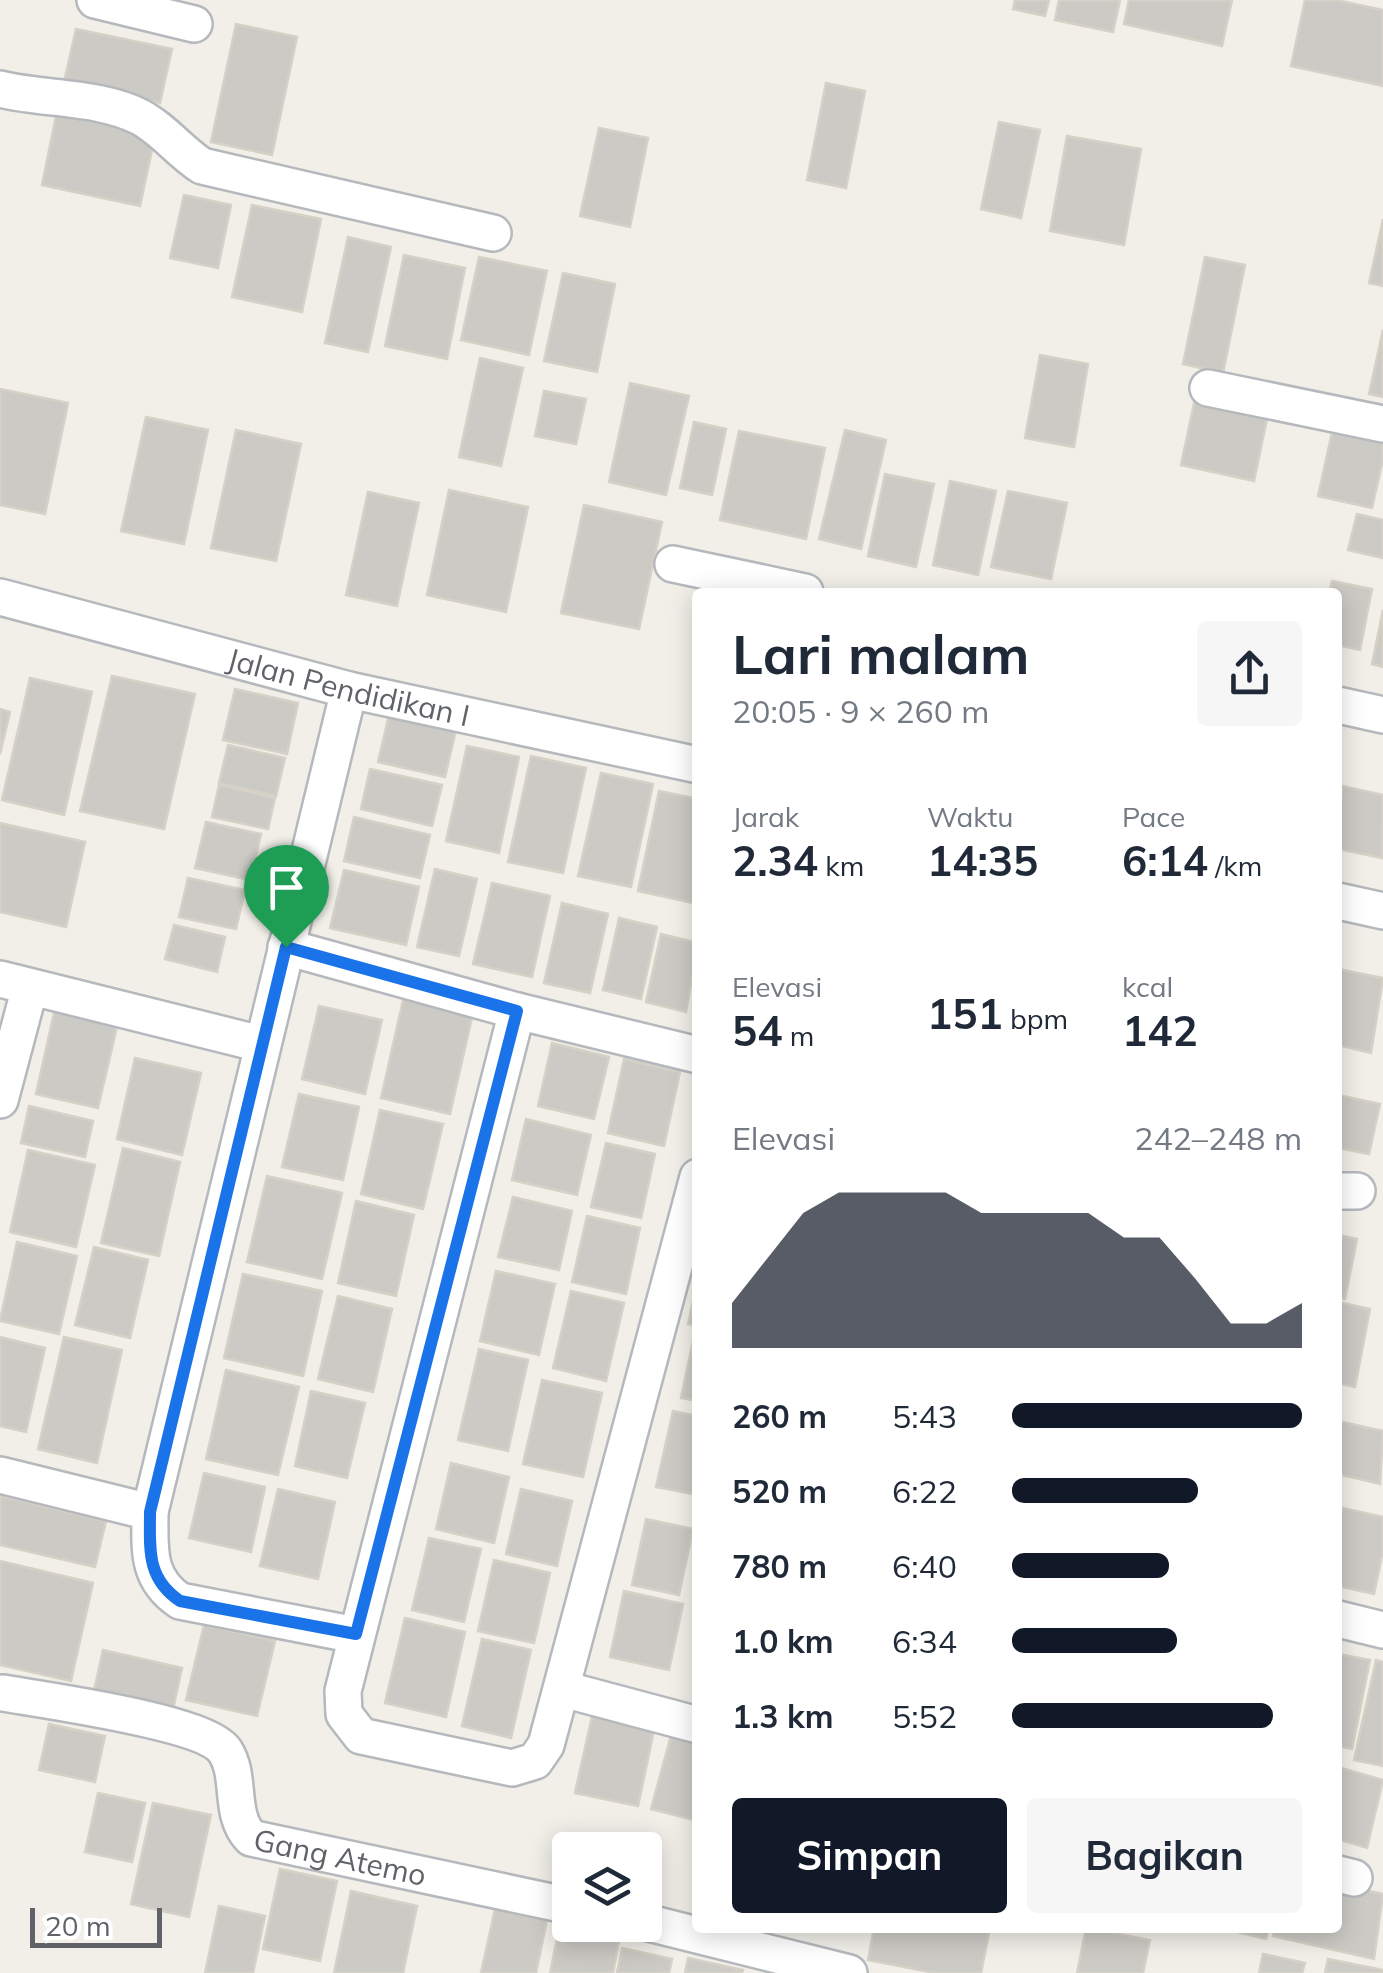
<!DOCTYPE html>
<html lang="id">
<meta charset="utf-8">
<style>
:root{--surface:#fff;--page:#f6f6f7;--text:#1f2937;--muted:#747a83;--accent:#111827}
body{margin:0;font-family:Mulish,sans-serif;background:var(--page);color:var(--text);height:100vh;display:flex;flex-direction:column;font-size:38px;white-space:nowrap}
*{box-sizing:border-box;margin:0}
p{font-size:32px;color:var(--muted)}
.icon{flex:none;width:55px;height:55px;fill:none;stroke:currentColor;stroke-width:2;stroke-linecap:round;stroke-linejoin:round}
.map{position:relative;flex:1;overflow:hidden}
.sheet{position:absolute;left:692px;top:588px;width:650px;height:1345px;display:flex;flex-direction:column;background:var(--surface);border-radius:10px;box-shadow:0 5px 25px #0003}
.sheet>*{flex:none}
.fabs{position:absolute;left:552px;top:1832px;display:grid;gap:20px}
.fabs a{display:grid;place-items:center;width:110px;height:110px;border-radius:10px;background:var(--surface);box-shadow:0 5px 25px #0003;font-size:50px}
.scale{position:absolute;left:30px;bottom:25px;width:132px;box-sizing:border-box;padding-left:10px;border:5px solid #5f6368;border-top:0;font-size:28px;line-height:35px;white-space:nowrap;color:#5f6368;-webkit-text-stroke:8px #fff;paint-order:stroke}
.pin{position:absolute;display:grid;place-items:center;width:85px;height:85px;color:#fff;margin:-102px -42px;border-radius:50% 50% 50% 0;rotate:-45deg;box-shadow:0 0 10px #0007}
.pin .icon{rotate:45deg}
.round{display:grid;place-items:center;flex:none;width:105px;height:105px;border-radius:10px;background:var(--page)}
.headline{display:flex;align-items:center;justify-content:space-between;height:170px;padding:0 40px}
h1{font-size:55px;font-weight:700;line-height:75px}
.metrics{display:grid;grid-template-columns:repeat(3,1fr);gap:15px;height:170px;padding:10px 40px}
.metrics div{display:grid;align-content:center}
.metrics b{font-size:42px;font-weight:700}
.metrics small{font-size:28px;font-weight:400}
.metrics p{font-size:28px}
.chart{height:280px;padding:20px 40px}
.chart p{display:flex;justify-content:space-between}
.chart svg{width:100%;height:180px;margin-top:10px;fill:var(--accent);opacity:.7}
.primary-button{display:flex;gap:20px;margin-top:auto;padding:20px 40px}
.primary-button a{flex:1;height:115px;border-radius:10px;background:var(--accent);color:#fff;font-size:40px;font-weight:700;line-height:115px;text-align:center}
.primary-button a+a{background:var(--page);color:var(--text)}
ul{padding:0 40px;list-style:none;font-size:32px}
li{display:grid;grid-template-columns:160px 120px 1fr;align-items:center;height:75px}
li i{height:25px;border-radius:12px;background:var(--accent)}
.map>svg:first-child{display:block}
</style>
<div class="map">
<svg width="1383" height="1973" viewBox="0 0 1383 1973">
<rect width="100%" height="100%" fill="#f1efe8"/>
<!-- building -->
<g fill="#cccac5" stroke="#d6d1c6" stroke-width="2.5">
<path d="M 1015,0 L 1049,0 L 1045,16 L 1013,9 Z"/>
<path d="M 1059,0 L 1120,0 L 1113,32 L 1055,20 Z"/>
<path d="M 1129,0 L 1232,0 L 1222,46 L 1124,24 Z"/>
<path d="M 1305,0 L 1336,0 L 1383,10 L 1383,86 L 1291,66 Z"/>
<path d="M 236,24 L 297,37 L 272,155 L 211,142 Z"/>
<path d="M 76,29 L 172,49 L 160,103 L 64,82 Z"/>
<path d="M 826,83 L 865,91 L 846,188 L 807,180 Z"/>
<path d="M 57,111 L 156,131 L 140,206 L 42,185 Z"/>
<path d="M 999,122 L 1040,130 L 1021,218 L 981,209 Z"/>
<path d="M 599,128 L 648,138 L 630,227 L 580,216 Z"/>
<path d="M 1067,136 L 1141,149 L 1124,245 L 1050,231 Z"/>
<path d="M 184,195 L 231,205 L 218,268 L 170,258 Z"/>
<path d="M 252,205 L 321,219 L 302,312 L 232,297 Z"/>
<path d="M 1383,219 L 1383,286 L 1369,283 Z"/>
<path d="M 348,237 L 391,247 L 368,352 L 325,343 Z"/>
<path d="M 404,255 L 465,268 L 447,359 L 385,346 Z"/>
<path d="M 479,257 L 547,271 L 529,355 L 461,340 Z"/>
<path d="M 1205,257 L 1245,265 L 1223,373 L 1183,364 Z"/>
<path d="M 563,273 L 615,284 L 597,372 L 544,361 Z"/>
<path d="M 1383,330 L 1383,397 L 1369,394 Z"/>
<path d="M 1040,355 L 1088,364 L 1074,447 L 1025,438 Z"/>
<path d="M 480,358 L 523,368 L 501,466 L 459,457 Z"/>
<path d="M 630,383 L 689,396 L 666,495 L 609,482 Z"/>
<path d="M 0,389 L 68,403 L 45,514 L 0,505 Z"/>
<path d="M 544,391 L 586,399 L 576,444 L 535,436 Z"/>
<path d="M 1195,399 L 1268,414 L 1254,481 L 1181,465 Z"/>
<path d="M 146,417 L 208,430 L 184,544 L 121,531 Z"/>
<path d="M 1335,419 L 1383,430 L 1383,459 L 1372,508 L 1318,496 Z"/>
<path d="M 694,422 L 726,429 L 712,495 L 680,488 Z"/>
<path d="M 236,430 L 301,444 L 276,561 L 211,548 Z"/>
<path d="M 845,430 L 886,440 L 861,549 L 819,539 Z"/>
<path d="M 739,431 L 825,448 L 806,539 L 720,520 Z"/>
<path d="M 885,474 L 934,484 L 916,567 L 868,556 Z"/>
<path d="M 950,481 L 996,491 L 978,575 L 933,565 Z"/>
<path d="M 449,490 L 528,507 L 506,612 L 427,595 Z"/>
<path d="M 1008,491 L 1067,503 L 1051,579 L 991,567 Z"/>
<path d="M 368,492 L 419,503 L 397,606 L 346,595 Z"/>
<path d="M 584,505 L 662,522 L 639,629 L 561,613 Z"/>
<path d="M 1357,514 L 1383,520 L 1383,558 L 1348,550 Z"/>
<path d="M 1332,581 L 1372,589 L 1360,650 L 1338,645 L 1338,592 L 1329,592 Z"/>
<path d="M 1383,610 L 1383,667 L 1372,664 Z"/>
<path d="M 112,676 L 195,694 L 164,829 L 80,811 Z"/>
<path d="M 30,678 L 92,692 L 64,815 L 2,800 Z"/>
<path d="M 235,689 L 298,703 L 287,754 L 223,740 Z"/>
<path d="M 0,709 L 10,712 L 0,754 Z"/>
<path d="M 389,715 L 456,730 L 445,777 L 378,762 Z"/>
<path d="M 228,745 L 285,758 L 276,796 L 219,783 Z"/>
<path d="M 467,746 L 519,757 L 499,853 L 446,841 Z"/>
<path d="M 531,756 L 586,768 L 563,873 L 508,862 Z"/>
<path d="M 370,769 L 442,785 L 432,826 L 361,809 Z"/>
<path d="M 601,773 L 653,784 L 631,887 L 578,876 Z"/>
<path d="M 219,785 L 275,798 L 268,829 L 212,817 Z"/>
<path d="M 1342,786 L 1383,795 L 1382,858 L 1338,849 Z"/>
<path d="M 659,791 L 698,799 L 698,904 L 638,891 Z"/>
<path d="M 354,817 L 430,835 L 420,878 L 344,861 Z"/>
<path d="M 206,822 L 261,834 L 250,880 L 195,868 Z"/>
<path d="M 0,823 L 85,842 L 66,927 L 0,912 Z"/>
<path d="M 435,869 L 477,879 L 459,956 L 417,947 Z"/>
<path d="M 344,870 L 419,887 L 406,945 L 330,928 Z"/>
<path d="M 188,878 L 245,890 L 236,929 L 179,917 Z"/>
<path d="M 492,883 L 550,896 L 532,977 L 473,964 Z"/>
<path d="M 562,903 L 608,914 L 590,993 L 544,983 Z"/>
<path d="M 619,918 L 657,927 L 641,999 L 603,990 Z"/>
<path d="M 174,925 L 225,937 L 217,972 L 165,959 Z"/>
<path d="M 661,934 L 698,943 L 686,1012 L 646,1002 Z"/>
<path d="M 1338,969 L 1383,978 L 1371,1053 L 1338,1045 Z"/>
<path d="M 404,996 L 473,1013 L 450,1114 L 381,1098 Z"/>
<path d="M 56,1004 L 119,1018 L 98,1108 L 36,1094 Z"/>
<path d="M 319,1006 L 382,1020 L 365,1094 L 302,1079 Z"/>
<path d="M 552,1043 L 609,1057 L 594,1119 L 538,1106 Z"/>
<path d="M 135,1058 L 201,1073 L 182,1155 L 117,1139 Z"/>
<path d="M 624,1059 L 680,1072 L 664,1146 L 608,1133 Z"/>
<path d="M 299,1094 L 359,1107 L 343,1180 L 282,1167 Z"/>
<path d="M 1338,1095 L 1380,1104 L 1369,1154 L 1338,1148 Z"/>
<path d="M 29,1106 L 93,1121 L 85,1157 L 21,1143 Z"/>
<path d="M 380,1110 L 443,1124 L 423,1209 L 361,1194 Z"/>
<path d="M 526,1119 L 591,1135 L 577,1195 L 512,1180 Z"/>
<path d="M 606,1143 L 655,1154 L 641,1218 L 591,1207 Z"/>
<path d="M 123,1148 L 180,1162 L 159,1256 L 101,1243 Z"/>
<path d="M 28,1150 L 95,1165 L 76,1247 L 10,1232 Z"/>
<path d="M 267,1176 L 342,1193 L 322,1279 L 247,1262 Z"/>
<path d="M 513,1197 L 572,1211 L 559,1270 L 498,1257 Z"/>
<path d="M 356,1201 L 414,1215 L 396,1296 L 338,1283 Z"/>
<path d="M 587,1216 L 640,1228 L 626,1294 L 572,1282 Z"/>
<path d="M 1338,1235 L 1357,1239 L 1345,1299 L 1338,1297 Z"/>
<path d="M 17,1242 L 77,1256 L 59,1334 L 0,1321 Z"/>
<path d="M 94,1247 L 148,1260 L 130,1338 L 75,1325 Z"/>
<path d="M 496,1271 L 555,1284 L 539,1355 L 480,1341 Z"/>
<path d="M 243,1274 L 322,1291 L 303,1376 L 224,1358 Z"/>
<path d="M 698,1279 L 698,1326 L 688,1324 Z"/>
<path d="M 571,1291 L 624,1303 L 606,1381 L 553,1368 Z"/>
<path d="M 338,1296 L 392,1309 L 373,1392 L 318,1379 Z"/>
<path d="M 1338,1302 L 1370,1309 L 1355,1387 L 1338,1383 Z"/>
<path d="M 0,1337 L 45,1348 L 26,1432 L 0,1426 Z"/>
<path d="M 64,1337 L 122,1350 L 97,1463 L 38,1449 Z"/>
<path d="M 693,1341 L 698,1342 L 698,1401 L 681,1398 Z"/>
<path d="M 479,1349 L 528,1360 L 508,1451 L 458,1440 Z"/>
<path d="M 226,1370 L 299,1387 L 278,1475 L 206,1459 Z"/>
<path d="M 542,1380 L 602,1393 L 583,1477 L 523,1464 Z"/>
<path d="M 311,1391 L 365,1403 L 347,1478 L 295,1466 Z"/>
<path d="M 673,1411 L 698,1416 L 698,1495 L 656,1487 Z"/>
<path d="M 1338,1421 L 1383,1431 L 1380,1484 L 1338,1474 Z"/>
<path d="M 451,1463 L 509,1477 L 494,1543 L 436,1529 Z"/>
<path d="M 204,1473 L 265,1487 L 251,1552 L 189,1538 Z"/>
<path d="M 278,1489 L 335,1502 L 318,1579 L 260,1566 Z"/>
<path d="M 521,1489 L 572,1501 L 557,1566 L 506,1554 Z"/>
<path d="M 0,1496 L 106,1521 L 95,1567 L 0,1545 Z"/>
<path d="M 1338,1507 L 1383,1517 L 1383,1551 L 1374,1594 L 1338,1586 Z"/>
<path d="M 646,1519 L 693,1529 L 679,1595 L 632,1585 Z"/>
<path d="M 429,1538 L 481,1549 L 464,1622 L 412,1610 Z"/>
<path d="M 494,1560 L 550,1573 L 534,1643 L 478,1631 Z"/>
<path d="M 0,1561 L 93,1583 L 71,1681 L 0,1665 Z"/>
<path d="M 624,1591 L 683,1604 L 669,1670 L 610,1657 Z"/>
<path d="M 405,1618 L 465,1632 L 446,1717 L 385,1703 Z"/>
<path d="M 204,1625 L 275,1641 L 257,1716 L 186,1700 Z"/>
<path d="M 482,1639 L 531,1650 L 511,1738 L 462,1726 Z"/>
<path d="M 103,1650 L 182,1668 L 172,1714 L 93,1695 Z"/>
<path d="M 1338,1654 L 1370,1660 L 1352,1749 L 1338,1746 Z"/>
<path d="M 1376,1660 L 1383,1662 L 1383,1766 L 1354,1760 Z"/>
<path d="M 595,1703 L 657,1716 L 638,1806 L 575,1793 Z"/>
<path d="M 49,1724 L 105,1736 L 95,1782 L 39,1770 Z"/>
<path d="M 673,1728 L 698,1735 L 698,1821 L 651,1809 Z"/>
<path d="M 1338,1767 L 1383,1780 L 1367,1848 L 1338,1839 Z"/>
<path d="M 98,1793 L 145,1803 L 132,1862 L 85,1852 Z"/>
<path d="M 153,1803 L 211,1815 L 189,1917 L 131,1904 Z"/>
<path d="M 280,1869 L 337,1881 L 320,1961 L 263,1949 Z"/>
<path d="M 1338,1884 L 1383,1894 L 1374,1959 L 1273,1936 L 1275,1928 L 1338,1928 Z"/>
<path d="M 351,1891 L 417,1906 L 403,1973 L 334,1973 Z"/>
<path d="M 219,1906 L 265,1916 L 253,1973 L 205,1973 Z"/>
<path d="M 495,1909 L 547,1920 L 536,1973 L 481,1973 Z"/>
<path d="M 560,1924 L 620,1936 L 613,1973 L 550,1973 Z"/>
<path d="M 874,1928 L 990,1928 L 981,1973 L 935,1973 L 868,1960 Z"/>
<path d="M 1086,1928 L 1150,1940 L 1143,1973 L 1077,1973 Z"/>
<path d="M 1221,1928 L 1269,1928 L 1266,1939 Z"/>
<path d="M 622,1948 L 672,1959 L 669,1973 L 617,1973 Z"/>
<path d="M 1263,1954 L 1305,1963 L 1302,1973 L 1259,1973 Z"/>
<path d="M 688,1958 L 743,1970 L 742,1973 L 685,1973 Z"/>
<path d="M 1328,1959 L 1383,1970 L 1383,1973 L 1325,1973 Z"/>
</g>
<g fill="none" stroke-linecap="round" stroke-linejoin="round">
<!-- minor casing -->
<g stroke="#b5b8bc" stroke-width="40">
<g id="minor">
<path d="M 95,0 L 194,24"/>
<path d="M 0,89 C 44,100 99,96 140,117 C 163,129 180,152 202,166 L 493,233"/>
<path d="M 1208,388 L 1383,424"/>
<path d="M 673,564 L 805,592"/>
<path id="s1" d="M 0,597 L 349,690 L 698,765"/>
<path d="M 349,690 L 150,1512 C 150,1549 146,1578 180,1601 L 356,1635"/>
<path d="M 1338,705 L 1383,715"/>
<path d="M 1338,901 L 1383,911"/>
<path d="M 286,947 L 517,1011 L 698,1055"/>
<path d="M 0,979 L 261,1044"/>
<path d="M 517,1011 L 343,1691 L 344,1714 L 361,1736 L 512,1768 L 535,1761 L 546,1745 L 698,1177"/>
<path d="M 0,1100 L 30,987"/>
<path d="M 1338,1191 L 1357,1191"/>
<path d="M 0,1475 L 150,1512"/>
<path d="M 1338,1619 L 1383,1630"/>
<path d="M 563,1689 L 698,1725"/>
<path id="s2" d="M 3,1693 C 44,1700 205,1722 225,1751 C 242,1777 228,1814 251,1838 L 570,1906"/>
<path d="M 1338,1874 L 1354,1878"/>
<path d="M 645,1922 L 849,1973"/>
</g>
</g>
<!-- minor -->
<use href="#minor" stroke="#fff" stroke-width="35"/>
</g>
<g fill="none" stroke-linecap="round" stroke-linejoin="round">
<!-- route casing -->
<g stroke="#fff" stroke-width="20">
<path id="route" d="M 286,947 L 517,1011 L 356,1634 L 180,1601 C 146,1578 150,1549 150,1512 Z"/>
</g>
<!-- route -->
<use href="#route" stroke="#1a73e8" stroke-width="12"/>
</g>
<g text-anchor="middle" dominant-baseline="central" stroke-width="9" stroke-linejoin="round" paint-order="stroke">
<!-- street labels -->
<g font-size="30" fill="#5f6368" stroke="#fff">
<text stroke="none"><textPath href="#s1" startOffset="360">Jalan Pendidikan I</textPath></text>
<text stroke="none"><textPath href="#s2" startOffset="415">Gang Atemo</textPath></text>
</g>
</g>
</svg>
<div class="fabs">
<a><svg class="icon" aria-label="layers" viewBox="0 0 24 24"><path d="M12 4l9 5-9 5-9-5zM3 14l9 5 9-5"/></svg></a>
</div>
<div class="scale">20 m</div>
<div class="pin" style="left:286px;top:947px;background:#1e9e55"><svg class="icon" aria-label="arrive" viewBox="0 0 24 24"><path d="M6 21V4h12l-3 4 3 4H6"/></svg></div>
<section class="sheet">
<div class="headline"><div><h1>Lari malam</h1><p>20:05 · 9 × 260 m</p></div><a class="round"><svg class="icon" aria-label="share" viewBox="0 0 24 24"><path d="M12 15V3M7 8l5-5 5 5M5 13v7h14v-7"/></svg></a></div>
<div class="metrics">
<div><p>Jarak</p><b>2.34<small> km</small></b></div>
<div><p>Waktu</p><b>14:35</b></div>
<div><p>Pace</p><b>6:14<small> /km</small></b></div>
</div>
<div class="metrics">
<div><p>Elevasi</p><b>54<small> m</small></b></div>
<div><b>151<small> bpm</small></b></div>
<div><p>kcal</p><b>142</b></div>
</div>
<div class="chart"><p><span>Elevasi</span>242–248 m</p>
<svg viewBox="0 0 160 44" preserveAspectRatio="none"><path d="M0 44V33L10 22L20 11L30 6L40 6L50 6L60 6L70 11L80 11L90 11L100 11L110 17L120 17L130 27L140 38L150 38L160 33V44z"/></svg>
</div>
<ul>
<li><b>260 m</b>5:43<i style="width:100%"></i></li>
<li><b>520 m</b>6:22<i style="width:64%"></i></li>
<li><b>780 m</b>6:40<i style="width:54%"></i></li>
<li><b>1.0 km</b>6:34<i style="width:57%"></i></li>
<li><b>1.3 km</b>5:52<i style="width:90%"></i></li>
</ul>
<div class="primary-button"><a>Simpan</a><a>Bagikan</a></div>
</section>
</div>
